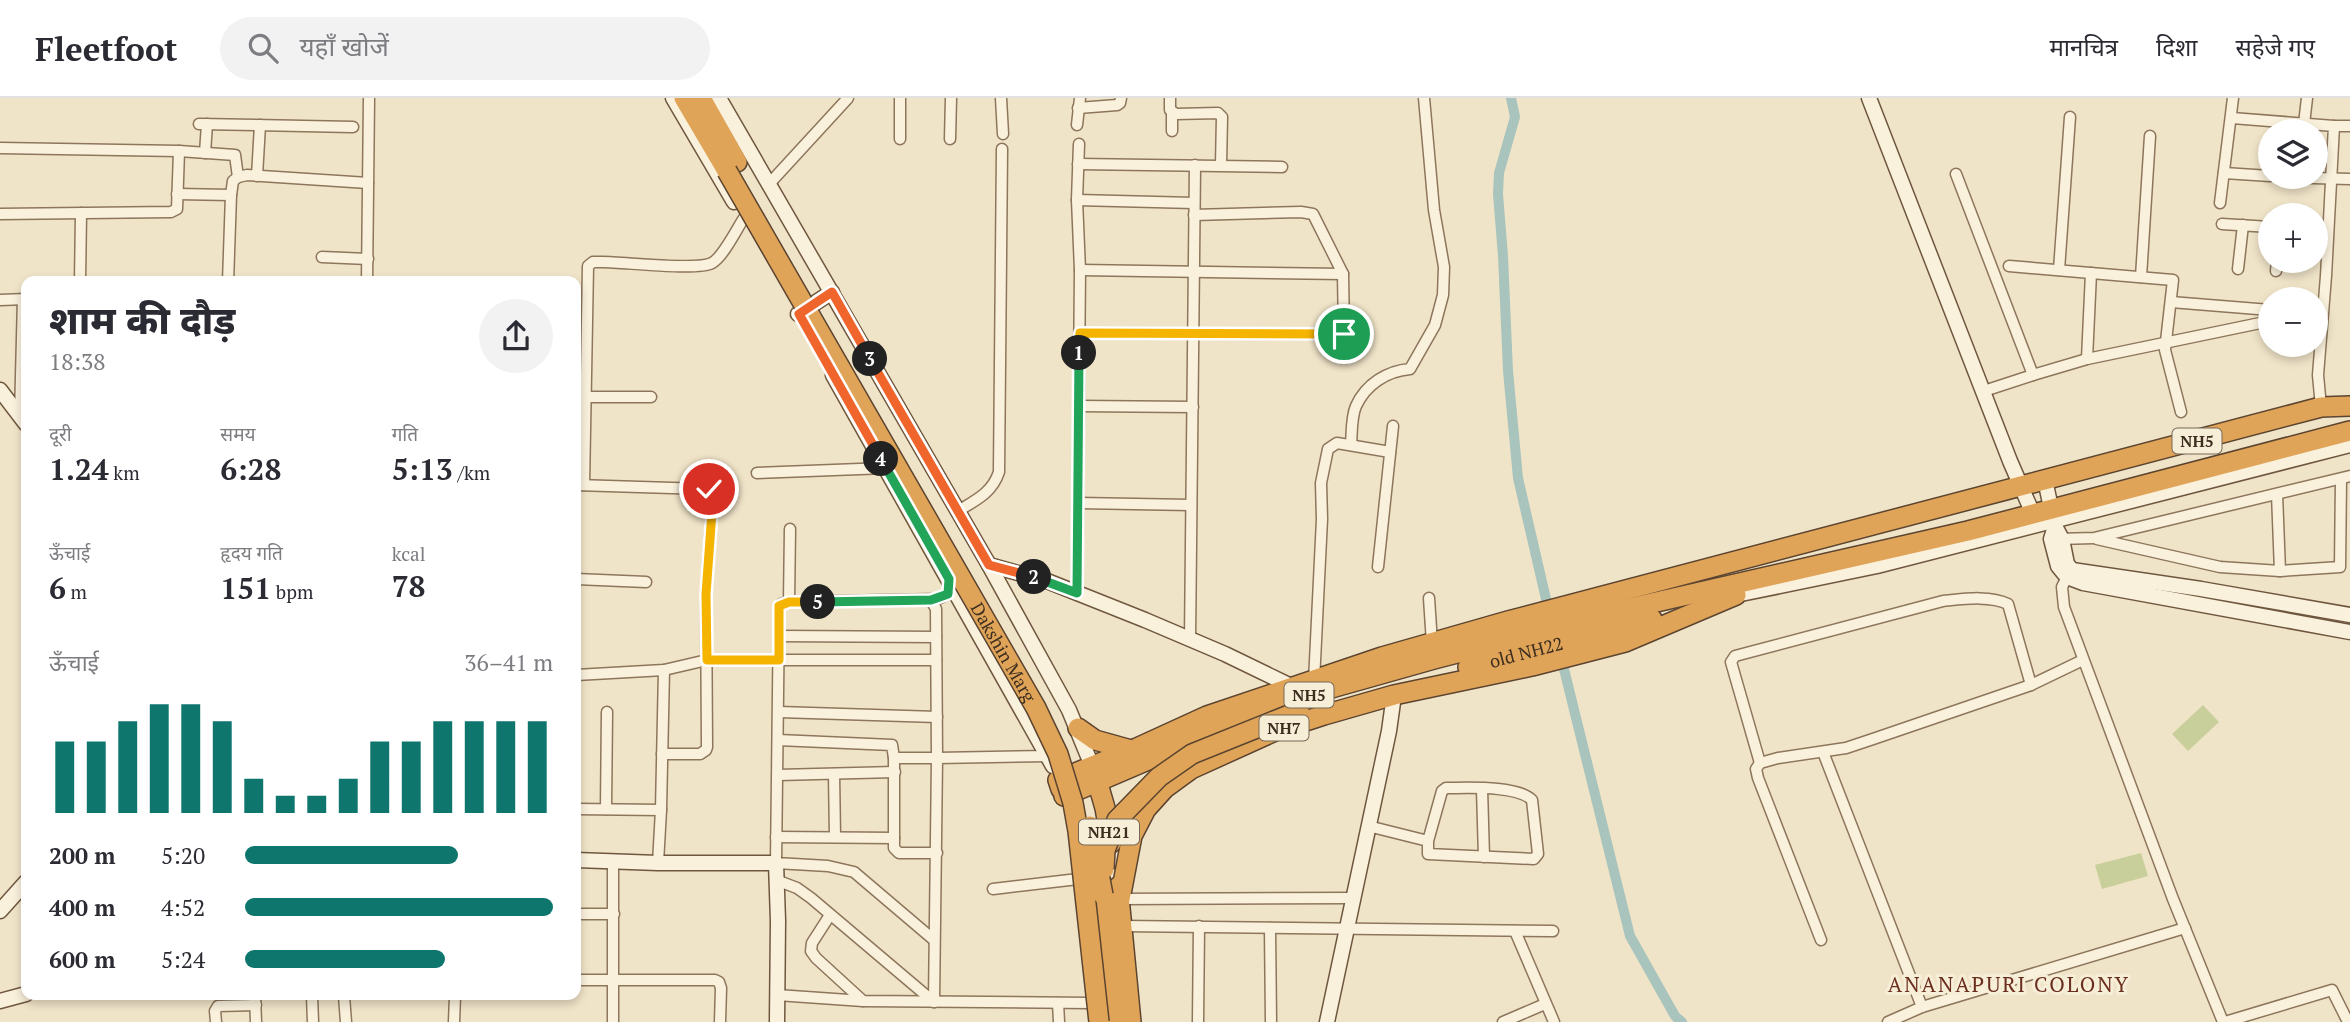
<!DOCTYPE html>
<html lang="hi">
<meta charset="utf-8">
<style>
:root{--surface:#fff;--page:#f2f2f3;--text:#2b2b33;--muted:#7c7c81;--line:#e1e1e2;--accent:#0f766e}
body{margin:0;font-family:"PT Serif","Noto Sans Devanagari",serif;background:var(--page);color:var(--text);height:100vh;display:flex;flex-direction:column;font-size:26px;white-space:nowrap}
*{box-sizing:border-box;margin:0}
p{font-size:23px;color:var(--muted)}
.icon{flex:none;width:38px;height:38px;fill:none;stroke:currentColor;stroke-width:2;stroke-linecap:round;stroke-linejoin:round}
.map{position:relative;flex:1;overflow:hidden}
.panel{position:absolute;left:21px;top:178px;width:560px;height:724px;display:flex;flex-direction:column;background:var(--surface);border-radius:14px;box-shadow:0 4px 10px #0003}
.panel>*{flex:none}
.fabs{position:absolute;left:2258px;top:21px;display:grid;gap:14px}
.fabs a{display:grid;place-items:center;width:70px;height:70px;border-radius:50%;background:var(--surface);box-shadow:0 4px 10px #0003;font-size:35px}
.pin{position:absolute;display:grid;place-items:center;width:60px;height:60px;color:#fff;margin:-30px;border:4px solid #fff;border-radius:50%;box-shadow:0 2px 7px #0007}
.km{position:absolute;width:35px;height:35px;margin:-18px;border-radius:50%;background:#222;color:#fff;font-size:19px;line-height:35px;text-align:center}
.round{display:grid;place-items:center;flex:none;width:74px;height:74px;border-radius:37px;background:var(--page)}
.summary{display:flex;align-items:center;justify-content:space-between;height:119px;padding:0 28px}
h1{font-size:38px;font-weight:800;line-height:52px}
.metrics{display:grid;grid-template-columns:repeat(3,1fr);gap:10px;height:119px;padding:7px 28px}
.metrics div{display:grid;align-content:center}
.metrics b{font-size:30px;font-weight:800}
.metrics small{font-size:19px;font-weight:400}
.metrics p{font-size:19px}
.chart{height:196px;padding:14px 28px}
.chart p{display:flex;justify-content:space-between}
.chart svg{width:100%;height:126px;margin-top:7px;stroke:var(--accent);stroke-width:6}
ul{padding:0 28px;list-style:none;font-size:23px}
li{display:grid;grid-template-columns:112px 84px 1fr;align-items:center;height:52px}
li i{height:18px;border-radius:9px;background:var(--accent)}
header{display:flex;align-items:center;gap:42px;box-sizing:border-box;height:98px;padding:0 35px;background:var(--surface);border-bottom:2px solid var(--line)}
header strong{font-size:33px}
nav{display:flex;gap:38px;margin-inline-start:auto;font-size:24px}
.search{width:490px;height:63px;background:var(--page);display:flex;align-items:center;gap:18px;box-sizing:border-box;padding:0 24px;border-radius:38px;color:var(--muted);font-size:26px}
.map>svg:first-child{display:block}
</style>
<header>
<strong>Fleetfoot</strong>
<div class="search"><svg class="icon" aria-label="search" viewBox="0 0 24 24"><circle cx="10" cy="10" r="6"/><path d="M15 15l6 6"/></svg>यहाँ खोजें</div>
<nav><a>मानचित्र</a><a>दिशा</a><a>सहेजे गए</a></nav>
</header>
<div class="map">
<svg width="2350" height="924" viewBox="0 0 2350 924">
<rect width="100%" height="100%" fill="#f0e4c8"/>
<!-- green -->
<g fill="#c9cf9b">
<path d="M 2203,607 L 2219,624 L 2188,653 L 2172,636 Z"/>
<path d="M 2141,755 L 2148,778 L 2102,791 L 2095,767 Z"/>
</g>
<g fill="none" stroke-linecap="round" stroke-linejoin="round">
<!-- canal -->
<g stroke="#a9c4bc" stroke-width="10">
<path d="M 1511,0 L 1515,19 L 1499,75 L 1498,96 L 1503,158 L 1508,273 L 1518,380 L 1549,514"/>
<path d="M 1561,559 L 1630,838 L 1675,918 L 1682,924"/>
</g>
<!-- street casing -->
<g stroke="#8d765c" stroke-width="13">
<g id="street">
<path d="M 1001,0 L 1003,36"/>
<path d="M 1170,0 L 1170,12 L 1176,16 L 1218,15 L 1222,19 L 1221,67"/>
<path d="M 1078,10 L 1117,7 L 1120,5 L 1121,0"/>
<path d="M 1172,14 L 1172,33"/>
<path d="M 2232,20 L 2334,28 L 2326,178 L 2318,277 L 2321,309"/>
<path d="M 199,26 L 353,29"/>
<path d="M 2304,26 L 2307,0"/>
<path d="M 1077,27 L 1080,0"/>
<path d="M 2334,28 L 2350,28"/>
<path d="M 900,41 L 900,0"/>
<path d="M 950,41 L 951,0"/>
<path d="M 0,50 L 179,53 L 235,57 L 238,79"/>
<path d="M 205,55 L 207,26"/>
<path d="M 1078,66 L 1282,69"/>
<path d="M 2224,75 L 2270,78"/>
<path d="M 1956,76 L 2033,277 L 1984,293"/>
<path d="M 257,78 L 260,27"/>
<path d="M 2281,79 L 2350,81"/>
<path d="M 769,86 L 848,0"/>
<path d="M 177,96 L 231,97"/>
<path d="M 1077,102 L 1194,105"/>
<path d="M 2220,105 L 2233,0"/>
<path d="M 0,116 L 171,114 L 177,111 L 179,53"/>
<path d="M 2222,126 L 2270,129"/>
<path d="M 322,159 L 368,161"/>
<path d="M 2009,168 L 2173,182 L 2165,252 L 2181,314"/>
<path d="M 2238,171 L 2243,127"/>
<path d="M 1080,172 L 1343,176"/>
<path d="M 2059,172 L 2070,19"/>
<path d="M 2276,173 L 2277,163"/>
<path d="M 2141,179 L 2150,38"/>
<path d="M 80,184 L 81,115"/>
<path d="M 228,184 L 231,97 L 233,83 L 238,79 L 247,77 L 368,85"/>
<path d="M 367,184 L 369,0"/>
<path d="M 0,202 L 26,201"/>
<path d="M 2171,204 L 2270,212"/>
<path d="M 1080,235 L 1344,236 L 1343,176 L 1313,116 L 1301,114 L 1194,117"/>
<path d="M 2087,261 L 2091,175"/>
<path d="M 2033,277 L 2087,261 L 2270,223"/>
<path d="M 576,299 L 651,299"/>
<path d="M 1079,308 L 1193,309"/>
<path d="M 20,318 L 23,201"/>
<path d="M 1351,347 C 1352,335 1351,319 1356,308 C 1366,286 1387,273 1410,271 L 1435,227 L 1443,197 L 1444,169 L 1434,112 L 1424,0"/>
<path d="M 757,375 L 886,370"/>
<path d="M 576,387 L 704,391 L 713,395 L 706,496 L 707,649 L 706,652 L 700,656 L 662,656"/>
<path d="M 584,387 L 588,168 L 593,164 L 603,164 C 624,164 697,173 712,165 C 723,159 736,132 744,120"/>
<path d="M 1078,405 L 1191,407"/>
<path d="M 958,413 C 976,402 992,395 999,374 L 1002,51"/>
<path d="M 2057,441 L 2094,440 L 2350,378"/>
<path d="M 2097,441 L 2220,469 L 2280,473 L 2277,396"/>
<path d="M 1378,469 L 1393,328"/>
<path d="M 2280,473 L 2340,469 L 2341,381"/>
<path d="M 2067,479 L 2062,489 L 2064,509 L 2173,801 L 2223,924"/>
<path d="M 576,481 L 646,484"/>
<path d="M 1077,495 L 1080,172 L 1077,102 L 1079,46"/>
<path d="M 1429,500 L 1432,545"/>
<path d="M 789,504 L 790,431"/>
<path d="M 779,538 L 936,539"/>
<path d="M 1190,542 L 1195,67"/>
<path d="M 576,577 L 664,572 L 707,562 L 936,562"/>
<path d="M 1314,583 L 1322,421 L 1321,385 L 1328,351 L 1337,345 L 1390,354"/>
<path d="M 779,614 L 937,619"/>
<path d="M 778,642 L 892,647 L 894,660 L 894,740"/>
<path d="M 1823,654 L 1922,909"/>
<path d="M 894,660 L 937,660 L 936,511 L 931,502"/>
<path d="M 1760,665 L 1731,564 L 1735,558 L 1943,503 C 1963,501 1990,497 2008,506 L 2031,587"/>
<path d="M 834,676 L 835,739"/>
<path d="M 778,677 L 895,674"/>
<path d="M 1482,691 L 1484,759"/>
<path d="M 576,711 L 661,712 L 658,765"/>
<path d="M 606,711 L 607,614"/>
<path d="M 661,712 L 664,572"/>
<path d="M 1368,728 L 1428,743 L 1428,756 L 1534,761 L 1538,756 L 1532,702 C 1517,687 1467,690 1446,690 L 1442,693 L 1428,743"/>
<path d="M 776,739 L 894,740 L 894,750 L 899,755 L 937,755"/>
<path d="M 776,782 L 797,790 L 811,800 L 934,904"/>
<path d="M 993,791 L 1078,781"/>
<path d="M 1120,801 L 1353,800"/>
<path d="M 576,816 L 614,816"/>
<path d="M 830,817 L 812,845 L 811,853 L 816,860 L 863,903"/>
<path d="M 1123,828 L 1553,833"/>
<path d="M 1270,830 L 1271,924"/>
<path d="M 1515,833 L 1554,924"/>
<path d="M 934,842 L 854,774 L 828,768 L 776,765 L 779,511 L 781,506 L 789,504 L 938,501 L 948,496 L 949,483"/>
<path d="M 1821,842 L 1758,680 L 1756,671 L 1760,665 L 1778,660 L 1846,650 L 1873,641 L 2031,587 L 2083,562"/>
<path d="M 576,882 L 715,882 L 719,884 L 721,890 L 720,924"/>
<path d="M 777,897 L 863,903 L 1090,905"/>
<path d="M 255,898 L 256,924"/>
<path d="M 312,898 L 313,924"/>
<path d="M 344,898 L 346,924"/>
<path d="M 934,904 L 937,660 L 1049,658"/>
<path d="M 1058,905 L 1059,924"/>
<path d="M 216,924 L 215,913 L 218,908 L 256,907"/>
<path d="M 454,924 L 455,898"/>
<path d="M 613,924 L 613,763"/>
<path d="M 1198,924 L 1199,828"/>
<path d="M 1503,924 L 1545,906"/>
<path d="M 1888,924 L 1922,909 L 2185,830"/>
<path d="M 2225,924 L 2332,892 L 2348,924"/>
</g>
</g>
<!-- secondary casing -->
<g stroke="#6f573f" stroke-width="17">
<g id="secondary">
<path d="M 673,0 L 734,104"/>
<path d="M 719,0 L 989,467 L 1069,612 L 1092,668"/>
<path d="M 1869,0 L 2010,363 L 2033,416"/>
<path d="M 798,216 L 832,194"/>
<path d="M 833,277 L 1053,668"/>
<path d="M 0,292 L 26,326"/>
<path d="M 2045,382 L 2055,428 L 2062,441 L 2067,466 L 2072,472 L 2201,491 L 2350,517"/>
<path d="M 2055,428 L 2051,441 L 2058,468 L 2067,479 L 2083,485 L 2350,534"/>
<path d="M 989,467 L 1047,483 L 1145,522 L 1225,556 L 1293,589"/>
<path d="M 1736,497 L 1877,468 L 2350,347"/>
<path d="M 576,762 L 658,765 L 776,765 L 778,823 L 777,924"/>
<path d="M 0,813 L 26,784"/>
<path d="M 0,903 L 26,896"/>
<path d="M 1327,924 L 1389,633 L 1394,597"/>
</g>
</g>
<!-- highway casing -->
<g stroke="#5b4430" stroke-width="22">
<g id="highway">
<path d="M 684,0 L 727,73"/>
<path d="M 701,0 L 737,64"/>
<path id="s1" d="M 1468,569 L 1652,521"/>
<path d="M 1078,630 L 1095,642 L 1131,652"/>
<path d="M 1094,672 L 1105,710 L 1111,745"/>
<path d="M 1061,691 L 1058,682 L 1137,650 L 1207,618 L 1382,559 L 1508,523 L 2321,309 L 2350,308"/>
<path d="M 1064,698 L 1218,632 L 1310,596 L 1434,561 L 1630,510 L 1968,433 L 2350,333"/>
<path d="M 1118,789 L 1131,924"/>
<path d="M 1103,797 L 1114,924"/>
<path d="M 1120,801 L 1132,738 L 1146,711 L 1165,690 L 1191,671 L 1275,633 L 1324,617 L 1394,597 L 1532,568 L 1625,544 L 1736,497"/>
</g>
</g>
<!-- street -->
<use href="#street" stroke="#faf1dc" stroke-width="10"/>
<!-- secondary -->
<use href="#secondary" stroke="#faf1dc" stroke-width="14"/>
<!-- highway -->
<use href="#highway" stroke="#e0a458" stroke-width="19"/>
<!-- highway-bridge casing -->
<g stroke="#5b4430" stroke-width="22" stroke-linecap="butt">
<g id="highway-bridge">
<path id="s2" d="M 727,73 L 1036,610 L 1058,656 L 1073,705 L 1078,733 L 1099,924"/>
<path d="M 1090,728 L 1103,797"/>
<path d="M 1104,771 L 1105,752 L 1117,722 L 1159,679 L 1192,656 L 1299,613"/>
</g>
</g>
<!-- highway-bridge -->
<use href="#highway-bridge" stroke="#e0a458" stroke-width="19"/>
</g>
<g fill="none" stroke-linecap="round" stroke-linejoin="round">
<!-- split-1 casing -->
<g stroke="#fff" stroke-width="14">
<path id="split-1" d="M 1079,255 L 1080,235 L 1344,236"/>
</g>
<!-- split-2 casing -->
<g stroke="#fff" stroke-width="14">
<path id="split-2" d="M 1034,479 L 1077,495 L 1079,255"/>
</g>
<!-- split-3 casing -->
<g stroke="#fff" stroke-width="14">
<path id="split-3" d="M 870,261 L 989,467 L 1034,479"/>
</g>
<!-- split-4 casing -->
<g stroke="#fff" stroke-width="14">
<path id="split-4" d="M 870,261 L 832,194 L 799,216 L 881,361"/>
</g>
<!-- split-5 casing -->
<g stroke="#fff" stroke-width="14">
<path id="split-5" d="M 818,504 L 931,502 L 948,496 L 949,481 L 881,361"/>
</g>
<!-- split-6 casing -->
<g stroke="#fff" stroke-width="14">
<path id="split-6" d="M 709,391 L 713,400 L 706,496 L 707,562 L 779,562 L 779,508 L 789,504 L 818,504"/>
</g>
<!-- split-1 -->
<use href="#split-1" stroke="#f5b400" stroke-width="9"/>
<!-- split-2 -->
<use href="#split-2" stroke="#22a559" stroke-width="9"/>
<!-- split-3 -->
<use href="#split-3" stroke="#f0652b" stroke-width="9"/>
<!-- split-4 -->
<use href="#split-4" stroke="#f0652b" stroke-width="9"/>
<!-- split-5 -->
<use href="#split-5" stroke="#22a559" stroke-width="9"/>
<!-- split-6 -->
<use href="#split-6" stroke="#f5b400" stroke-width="9"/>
</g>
<g text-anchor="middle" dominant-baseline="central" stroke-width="6" stroke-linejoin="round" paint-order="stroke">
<!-- shield labels -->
<g fill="#f7eed8" stroke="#756857" stroke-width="2">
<rect x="2172.5" y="330.5" width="49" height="25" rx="5"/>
<rect x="1284.5" y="584.5" width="49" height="25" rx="5"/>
<rect x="1259.5" y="617.5" width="49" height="25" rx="5"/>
<rect x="1079" y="721.5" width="60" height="25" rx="5"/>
</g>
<g font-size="16" font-weight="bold" fill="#3d2e20">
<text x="2197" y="343">NH5</text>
<text x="1309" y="597">NH5</text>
<text x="1284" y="630">NH7</text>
<text x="1109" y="734">NH21</text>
</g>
<!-- street labels -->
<g font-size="18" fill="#3d2e20" stroke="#f7eed8">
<text stroke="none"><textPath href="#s2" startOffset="555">Dakshin Marg</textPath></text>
<text stroke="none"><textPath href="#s1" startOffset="60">old NH22</textPath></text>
</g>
<!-- quarter labels -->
<g font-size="21" letter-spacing="2" fill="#6b2e1e" stroke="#f7eed8">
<text x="2009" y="886">ANANAPURI COLONY</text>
</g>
</g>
</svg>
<div class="fabs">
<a><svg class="icon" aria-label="layers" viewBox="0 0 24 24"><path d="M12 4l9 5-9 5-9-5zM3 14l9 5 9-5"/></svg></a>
<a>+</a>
<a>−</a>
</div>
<div class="pin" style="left:1344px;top:236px;background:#1e9e55"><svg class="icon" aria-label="arrive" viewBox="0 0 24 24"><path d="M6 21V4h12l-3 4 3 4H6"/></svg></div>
<div class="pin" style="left:709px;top:391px;background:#d93025"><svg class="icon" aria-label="check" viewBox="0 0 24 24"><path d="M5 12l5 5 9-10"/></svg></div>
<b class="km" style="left:1079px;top:255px">1</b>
<b class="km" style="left:1034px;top:479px">2</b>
<b class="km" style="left:870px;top:261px">3</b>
<b class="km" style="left:881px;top:361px">4</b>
<b class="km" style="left:818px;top:504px">5</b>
<section class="panel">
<div class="summary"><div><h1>शाम की दौड़</h1><p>18:38</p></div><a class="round"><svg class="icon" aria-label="share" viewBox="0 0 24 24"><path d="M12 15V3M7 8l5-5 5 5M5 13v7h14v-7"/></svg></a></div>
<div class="metrics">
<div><p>दूरी</p><b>1.24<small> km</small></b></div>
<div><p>समय</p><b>6:28</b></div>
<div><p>गति</p><b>5:13<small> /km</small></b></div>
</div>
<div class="metrics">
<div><p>ऊँचाई</p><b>6<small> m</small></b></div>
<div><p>हृदय गति</p><b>151<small> bpm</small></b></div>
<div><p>kcal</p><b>78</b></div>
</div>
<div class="chart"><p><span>ऊँचाई</span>36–41 m</p>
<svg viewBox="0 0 160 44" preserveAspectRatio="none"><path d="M5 44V19M15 44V19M25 44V12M35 44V6M45 44V6M55 44V12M65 44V32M75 44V38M85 44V38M95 44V32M105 44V19M115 44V19M125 44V12M135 44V12M145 44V12M155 44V12"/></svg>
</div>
<ul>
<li><b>200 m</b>5:20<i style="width:69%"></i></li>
<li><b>400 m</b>4:52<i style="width:100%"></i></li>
<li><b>600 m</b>5:24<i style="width:65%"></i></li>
</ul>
</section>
</div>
